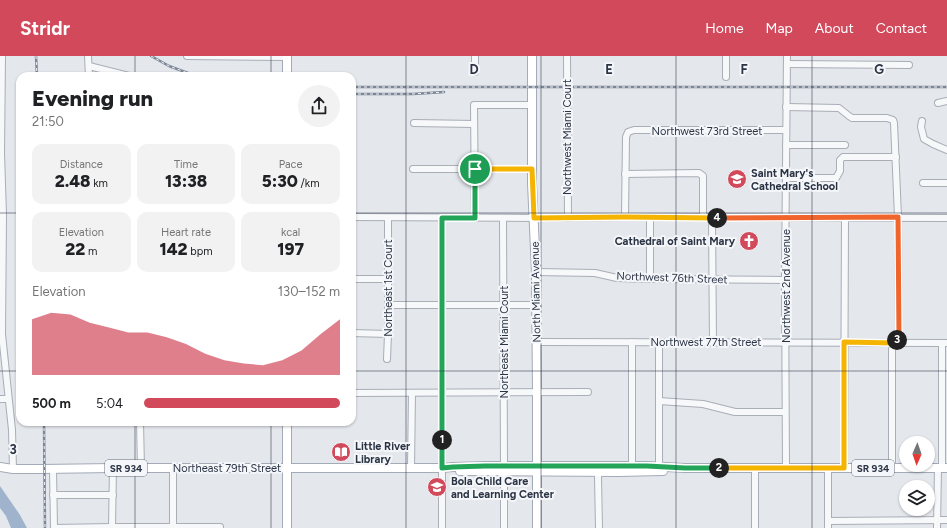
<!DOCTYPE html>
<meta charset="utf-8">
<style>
:root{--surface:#fff;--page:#f2f2f2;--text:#202124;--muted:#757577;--accent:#d1495b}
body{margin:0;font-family:Figtree,sans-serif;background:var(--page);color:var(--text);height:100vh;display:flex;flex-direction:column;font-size:15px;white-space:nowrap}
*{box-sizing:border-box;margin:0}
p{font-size:13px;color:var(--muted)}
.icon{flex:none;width:22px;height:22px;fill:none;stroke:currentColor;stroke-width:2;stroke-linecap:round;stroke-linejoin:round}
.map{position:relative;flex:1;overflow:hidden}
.sheet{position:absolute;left:16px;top:16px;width:340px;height:354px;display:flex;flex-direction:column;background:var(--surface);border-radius:12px;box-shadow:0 1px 3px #0004}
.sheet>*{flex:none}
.needle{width:26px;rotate:182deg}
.controls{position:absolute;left:899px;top:380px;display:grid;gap:8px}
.controls a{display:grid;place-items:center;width:36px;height:36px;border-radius:50%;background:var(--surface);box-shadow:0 1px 3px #0004;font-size:20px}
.pin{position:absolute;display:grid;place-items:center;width:34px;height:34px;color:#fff;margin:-17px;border:2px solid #fff;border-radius:50%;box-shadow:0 1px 4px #0007}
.km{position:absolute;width:20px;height:20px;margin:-10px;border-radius:50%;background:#222;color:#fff;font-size:11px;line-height:20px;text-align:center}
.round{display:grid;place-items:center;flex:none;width:42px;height:42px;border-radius:21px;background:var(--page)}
.overview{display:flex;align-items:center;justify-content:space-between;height:68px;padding:0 16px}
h1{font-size:22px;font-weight:800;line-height:30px}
.figures{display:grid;grid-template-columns:repeat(3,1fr);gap:6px;height:68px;padding:4px 16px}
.figures div{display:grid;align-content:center;border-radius:10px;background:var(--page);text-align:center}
.figures b{font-size:17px;font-weight:800}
.figures small{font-size:11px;font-weight:400}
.figures p{font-size:11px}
.chart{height:112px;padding:8px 16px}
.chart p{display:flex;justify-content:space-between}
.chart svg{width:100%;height:72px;margin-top:4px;fill:var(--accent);opacity:.7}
ul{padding:0 16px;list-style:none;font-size:13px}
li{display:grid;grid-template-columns:64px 48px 1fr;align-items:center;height:30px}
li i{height:10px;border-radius:5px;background:var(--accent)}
header{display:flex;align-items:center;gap:24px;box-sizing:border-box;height:56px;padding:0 20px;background:var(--accent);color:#fff}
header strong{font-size:19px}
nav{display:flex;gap:22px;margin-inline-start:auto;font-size:14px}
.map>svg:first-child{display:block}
</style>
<header>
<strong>Stridr</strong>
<nav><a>Home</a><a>Map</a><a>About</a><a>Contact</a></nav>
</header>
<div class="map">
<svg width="947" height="472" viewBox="0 0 947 472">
<rect width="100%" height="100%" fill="#e4e7ec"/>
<!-- water -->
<path fill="#9fb4cc" d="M 0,430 L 20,459 L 27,472 L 11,472 L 6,460 L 0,452 Z"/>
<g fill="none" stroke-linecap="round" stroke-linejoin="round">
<!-- minor casing -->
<g stroke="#a9aeb7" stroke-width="8">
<g id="minor">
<path d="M 2,0 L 1,97 L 3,159 L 2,278 L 12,374 L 13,413"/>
<path d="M 88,0 L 89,20"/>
<path d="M 187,0 L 287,1"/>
<path d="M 475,0 L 475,16"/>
<path d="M 567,0 L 568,162"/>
<path d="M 787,8 L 909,9"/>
<path d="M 89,10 L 129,20"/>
<path d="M 726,21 L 726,0"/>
<path d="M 938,47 L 947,45"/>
<path d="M 786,51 L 839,52 L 849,60 L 852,62 L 887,62 L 893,64 L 894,67 L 898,161 L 899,279 L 898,283 L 892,293 L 892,412"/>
<path d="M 922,65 L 921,71 L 924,83 L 933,88 L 947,94"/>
<path d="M 414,67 L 474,68"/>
<path d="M 786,89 L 845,89"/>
<path d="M 413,113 L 532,113"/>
<path d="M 625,118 L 699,117 L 703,120 L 703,161"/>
<path d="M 786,122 L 836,122 L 840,115 L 840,104 L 843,101 L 896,101"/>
<path d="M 923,127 L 947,127"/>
<path d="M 352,161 L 534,162 L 625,161 L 947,162"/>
<path d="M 625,161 L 626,81 L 628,76 L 634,74 L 786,74"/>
<path d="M 650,161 L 650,223"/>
<path d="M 475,162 L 474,49 L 532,49"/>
<path d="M 503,162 L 504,410"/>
<path d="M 712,162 L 713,287"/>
<path d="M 536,216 L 595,217 L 617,222 L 650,223 L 785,224"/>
<path d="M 352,223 L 388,223"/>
<path d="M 388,249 L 536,249"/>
<path d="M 352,277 L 388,278"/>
<path d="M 537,286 L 947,287"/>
<path d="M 942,287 L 942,412"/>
<path d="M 387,303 L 388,278 L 388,162"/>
<path d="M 352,337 L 588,336"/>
<path d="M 0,343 L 8,343"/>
<path d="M 659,345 L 703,348 L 735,356 L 785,356"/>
<path d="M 140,366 L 141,412"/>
<path d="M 632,410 L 632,286"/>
<path d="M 659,410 L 659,286"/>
<path d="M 411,412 L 412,337"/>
<path d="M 786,412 L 785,224 L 787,0"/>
<path d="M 828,412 L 828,472"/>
<path d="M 844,412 L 845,161"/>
<path d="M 53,413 L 54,472"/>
<path d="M 504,416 L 504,472"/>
<path d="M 53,439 L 113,439"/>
<path d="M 829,465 L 947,464"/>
<path d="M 112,471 L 113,412"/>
<path d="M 173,471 L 173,412"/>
<path d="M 54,472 L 112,471 L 220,471"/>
<path d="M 442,472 L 442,162"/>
<path d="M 599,472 L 598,421 L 599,416"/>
<path d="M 755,472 L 755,412"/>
<path d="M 937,472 L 938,412"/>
</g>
</g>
<!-- major casing -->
<g stroke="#a3abb8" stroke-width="10">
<g id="major">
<path d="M 287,0 L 287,20"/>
<path d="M 532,0 L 532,127 L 536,216 L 537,337 L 537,472"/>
<path d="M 287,366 L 287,472"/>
<path d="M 0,411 L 13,413 L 42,413 L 113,412 L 442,412 L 453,411 L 485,410 L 647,410 L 685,412 L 947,412"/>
<path d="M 460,415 L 618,416 L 663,415"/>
</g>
</g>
<!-- minor -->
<use href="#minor" stroke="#f7f8fa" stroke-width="6"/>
<!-- major -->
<use href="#major" stroke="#fff" stroke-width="8"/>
<!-- rail casing -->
<g stroke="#7d8696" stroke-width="2.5">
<g id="rail">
<path d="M 36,0 L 37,20"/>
<path d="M 151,0 L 169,10 L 196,20"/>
<path d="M 352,31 L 947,31"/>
<path d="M 352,38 L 413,38 L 444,36"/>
<path d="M 44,366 L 45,472"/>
</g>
</g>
<!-- rail -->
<use href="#rail" stroke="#f4f6f9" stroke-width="1" stroke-dasharray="3" stroke-linecap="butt"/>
</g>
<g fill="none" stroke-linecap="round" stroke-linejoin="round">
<!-- split-1 casing -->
<g stroke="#fff" stroke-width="8">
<path id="split-1" d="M 442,384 L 442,162 L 475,162 L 475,113"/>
</g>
<!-- split-2 casing -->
<g stroke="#fff" stroke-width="8">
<path id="split-2" d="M 442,384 L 442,412 L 453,411 L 485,410 L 647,410 L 685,412 L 719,412"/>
</g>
<!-- split-3 casing -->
<g stroke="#fff" stroke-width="8">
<path id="split-3" d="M 719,412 L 844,412 L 844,286 L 895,287 L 897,284"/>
</g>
<!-- split-4 casing -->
<g stroke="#fff" stroke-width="8">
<path id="split-4" d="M 717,162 L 898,161 L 899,279 L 897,284"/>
</g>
<!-- split-5 casing -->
<g stroke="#fff" stroke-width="8">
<path id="split-5" d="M 475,113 L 532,113 L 534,162 L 625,161 L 717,162"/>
</g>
<!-- split-1 -->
<use href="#split-1" stroke="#22a559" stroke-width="5"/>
<!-- split-2 -->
<use href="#split-2" stroke="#22a559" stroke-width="5"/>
<!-- split-3 -->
<use href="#split-3" stroke="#f5b400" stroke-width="5"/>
<!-- split-4 -->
<use href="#split-4" stroke="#f0652b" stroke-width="5"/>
<!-- split-5 -->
<use href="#split-5" stroke="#f5b400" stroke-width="5"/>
</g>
<!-- grid -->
<path fill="none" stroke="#2b3445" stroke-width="1" stroke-opacity="0.55" d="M 135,0 L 135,20M 271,0 L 271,20M 406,0 L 406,472M 541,0 L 541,472M 676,0 L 676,472M 812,0 L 812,472M 0,157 L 20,157M 352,157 L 947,157M 0,315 L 20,315M 352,315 L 947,315M 135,366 L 135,472M 271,366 L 271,472"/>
<!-- icons -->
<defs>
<g id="school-disc" transform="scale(1)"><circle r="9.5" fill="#d1495b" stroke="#f4f6f9"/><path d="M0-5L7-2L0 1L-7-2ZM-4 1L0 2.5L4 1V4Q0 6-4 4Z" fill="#fff"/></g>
<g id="church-disc" transform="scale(1)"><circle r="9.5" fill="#d1495b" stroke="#f4f6f9"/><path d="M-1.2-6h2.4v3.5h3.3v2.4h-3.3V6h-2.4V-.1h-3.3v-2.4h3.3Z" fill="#fff"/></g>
<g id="library-disc" transform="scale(1)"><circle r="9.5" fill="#d1495b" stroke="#f4f6f9"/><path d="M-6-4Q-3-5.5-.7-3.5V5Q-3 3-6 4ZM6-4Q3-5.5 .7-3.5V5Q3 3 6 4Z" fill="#fff"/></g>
</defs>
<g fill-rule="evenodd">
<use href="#school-disc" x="737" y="123"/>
<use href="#church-disc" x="749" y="185"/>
<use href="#library-disc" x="341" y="396"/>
<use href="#school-disc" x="437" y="431"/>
</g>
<g text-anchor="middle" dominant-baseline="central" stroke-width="4" stroke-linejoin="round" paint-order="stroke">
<!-- shield labels -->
<g fill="#f4f6f9" stroke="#676e7b" stroke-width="1">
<rect x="105" y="404" width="42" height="16" rx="3"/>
<rect x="852" y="404" width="42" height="16" rx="3"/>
</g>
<g font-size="10" font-weight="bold" fill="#2b3445">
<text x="126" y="412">SR 934</text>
<text x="873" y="412">SR 934</text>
</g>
<!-- street labels -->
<g font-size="11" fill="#2b3445" stroke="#f4f6f9">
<text x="707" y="75">Northwest 73rd Street</text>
<text transform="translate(567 81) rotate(-90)">Northwest Miami Court</text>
<text transform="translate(672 222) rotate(2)">Northwest 76th Street</text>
<text transform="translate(786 230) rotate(-90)">Northwest 2nd Avenue</text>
<text transform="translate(388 232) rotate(-90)">Northeast 1st Court</text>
<text transform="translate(536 236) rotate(-91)">North Miami Avenue</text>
<text transform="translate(504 286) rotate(-90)">Northeast Miami Court</text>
<text x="706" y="286">Northwest 77th Street</text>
<text x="227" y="412">Northeast 79th Street</text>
</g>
<!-- poi labels -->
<g font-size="11" font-weight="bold" fill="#2b3445" stroke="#f4f6f9" text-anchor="start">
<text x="751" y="117">Saint Mary's<tspan x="751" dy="13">Cathedral School</tspan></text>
<text x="735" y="185" text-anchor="end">Cathedral of Saint Mary</text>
<text x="355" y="390">Little River<tspan x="355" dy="13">Library</tspan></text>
<text x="451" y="425">Bola Child Care<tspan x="451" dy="13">and Learning Center</tspan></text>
</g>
</g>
<g font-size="13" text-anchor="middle" font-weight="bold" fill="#2b3445" stroke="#f4f6f9" stroke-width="4" stroke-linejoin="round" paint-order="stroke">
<text x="474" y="18">D</text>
<text x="609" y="18">E</text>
<text x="744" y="18">F</text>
<text x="879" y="18">G</text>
<text x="13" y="398">3</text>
</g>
</svg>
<div class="controls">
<a><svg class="needle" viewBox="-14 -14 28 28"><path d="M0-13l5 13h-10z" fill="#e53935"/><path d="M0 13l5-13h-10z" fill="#757577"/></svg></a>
<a><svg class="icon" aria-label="layers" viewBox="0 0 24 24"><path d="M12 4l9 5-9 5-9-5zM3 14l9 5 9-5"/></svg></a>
</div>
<div class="pin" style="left:475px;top:113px;background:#1e9e55"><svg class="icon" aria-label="arrive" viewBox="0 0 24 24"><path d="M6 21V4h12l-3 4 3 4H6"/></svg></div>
<b class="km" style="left:442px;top:384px">1</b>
<b class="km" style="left:719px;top:412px">2</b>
<b class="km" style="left:897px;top:284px">3</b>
<b class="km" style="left:717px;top:162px">4</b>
<section class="sheet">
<div class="overview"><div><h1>Evening run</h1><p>21:50</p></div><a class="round"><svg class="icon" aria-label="share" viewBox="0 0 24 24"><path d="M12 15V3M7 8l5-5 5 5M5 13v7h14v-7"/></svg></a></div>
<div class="figures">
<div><p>Distance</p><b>2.48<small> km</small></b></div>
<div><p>Time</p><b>13:38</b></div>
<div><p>Pace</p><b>5:30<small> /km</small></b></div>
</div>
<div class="figures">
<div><p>Elevation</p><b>22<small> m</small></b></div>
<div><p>Heart rate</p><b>142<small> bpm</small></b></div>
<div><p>kcal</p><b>197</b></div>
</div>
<div class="chart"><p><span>Elevation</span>130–152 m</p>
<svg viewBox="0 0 160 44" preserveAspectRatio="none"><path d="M0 44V10L10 6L20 7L30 12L40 15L50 18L60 18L70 21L80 25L90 31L100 35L110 37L120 38L130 35L140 29L150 19L160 10V44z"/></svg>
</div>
<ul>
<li><b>500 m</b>5:04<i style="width:100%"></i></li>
</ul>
</section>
</div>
